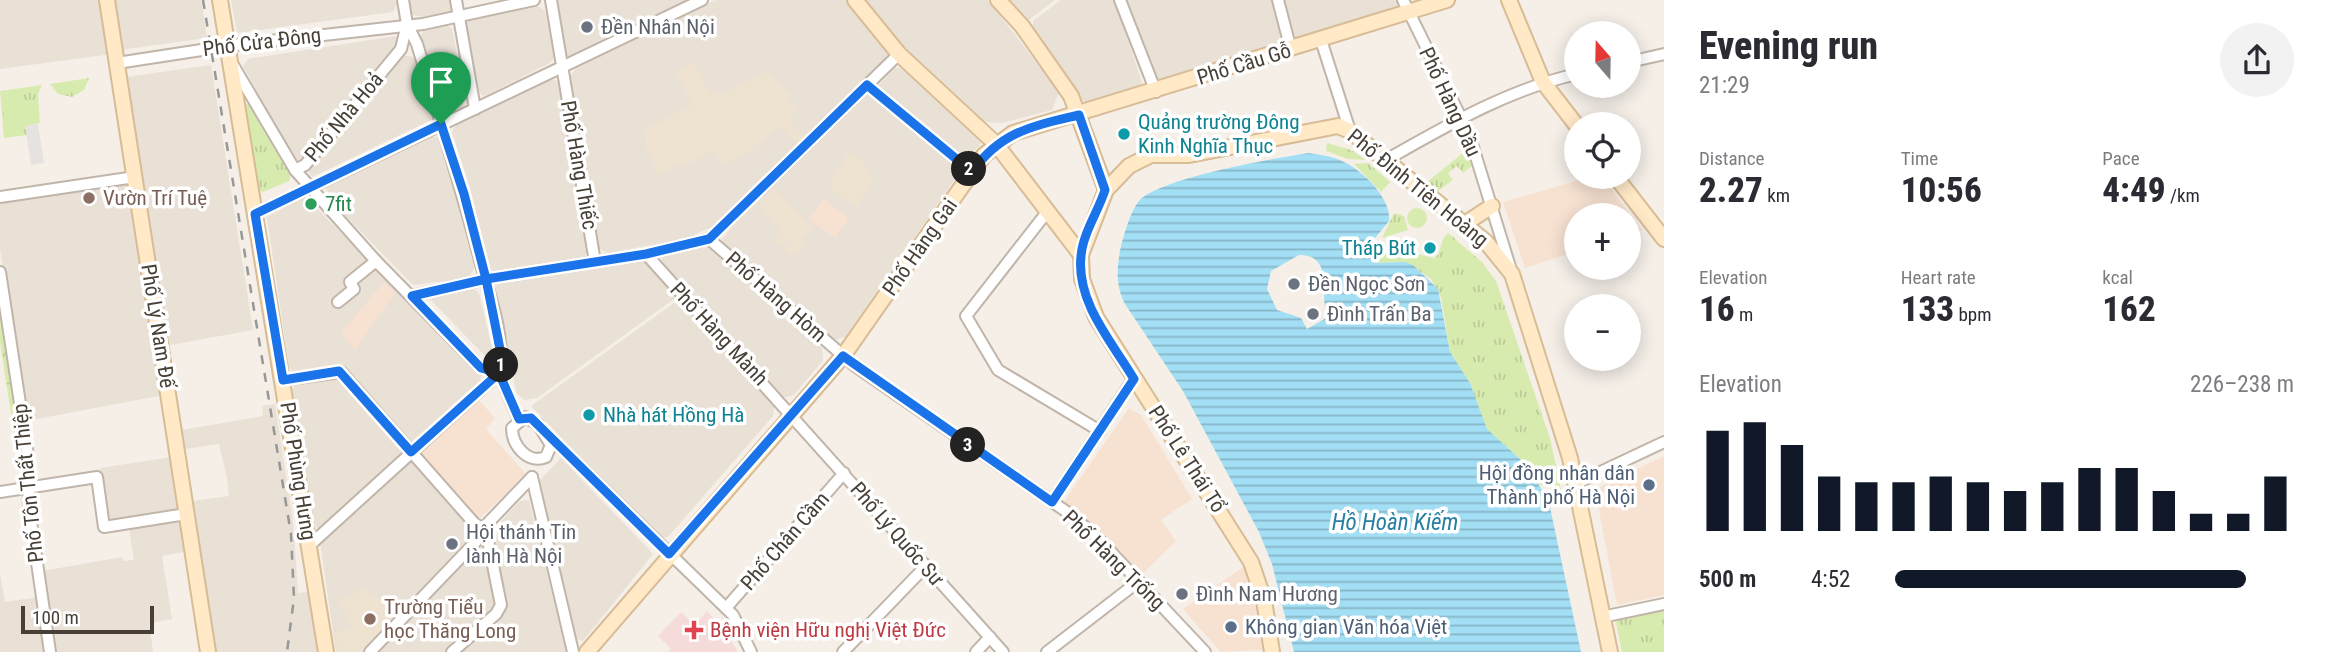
<!DOCTYPE html>
<meta charset="utf-8">
<style>
:root{--surface:#fff;--page:#f2f2f3;--text:#2b2b33;--muted:#7c7c81;--accent:#111827}
body{margin:0;font-family:"Roboto Condensed",sans-serif;background:var(--page);color:var(--text);height:100vh;display:flex;flex-direction:column;font-size:26px;white-space:nowrap}
*{box-sizing:border-box;margin:0}
p{font-size:23px;color:var(--muted)}
.icon{flex:none;width:38px;height:38px;fill:none;stroke:currentColor;stroke-width:2;stroke-linecap:round;stroke-linejoin:round}
.map{position:relative;flex:1;overflow:hidden}
.panel{display:flex;flex-direction:column;background:var(--surface);width:665px}
.panel>*{flex:none}
.needle{width:46px;rotate:340deg}
.buttons{position:absolute;left:1564px;top:21px;display:grid;gap:14px}
.buttons a{display:grid;place-items:center;width:77px;height:77px;border-radius:50%;background:var(--surface);box-shadow:0 4px 18px #0003;font-size:35px}
.scale{position:absolute;left:21px;bottom:18px;width:133px;box-sizing:border-box;padding-left:7px;border:4px solid #483f36;border-top:0;font-size:19px;line-height:24px;white-space:nowrap;color:#483f36;-webkit-text-stroke:5px #fff;paint-order:stroke}
.pin{position:absolute;display:grid;place-items:center;width:60px;height:60px;color:#fff;margin:-72px -30px;border-radius:50% 50% 50% 0;rotate:-45deg;box-shadow:0 0 7px #0007}
.pin .icon{rotate:45deg}
.km{position:absolute;width:35px;height:35px;margin:-18px;border-radius:50%;background:#222;color:#fff;font-size:19px;line-height:35px;text-align:center}
.round{display:grid;place-items:center;flex:none;width:74px;height:74px;border-radius:37px;background:var(--page)}
.summary{display:flex;align-items:center;justify-content:space-between;height:119px;padding:0 35px}
h1{font-size:38px;font-weight:800;line-height:52px}
.metrics{display:grid;grid-template-columns:repeat(3,1fr);gap:10px;height:119px;padding:7px 35px}
.metrics div{display:grid;align-content:center}
.metrics b{font-size:35px;font-weight:800}
.metrics small{font-size:19px;font-weight:400}
.metrics p{font-size:19px}
.chart{height:196px;padding:14px 35px}
.chart p{display:flex;justify-content:space-between}
.chart svg{width:100%;height:126px;margin-top:7px;stroke:var(--accent);stroke-width:6}
ul{padding:0 35px;list-style:none;font-size:23px}
li{display:grid;grid-template-columns:112px 84px 1fr;align-items:center;height:52px}
li i{height:18px;border-radius:9px;background:var(--accent)}
main{display:flex;flex:1;min-height:0}
.map>svg:first-child{display:block}
</style>
<main>
<div class="map">
<svg width="1664" height="652" viewBox="0 0 1664 652">
<defs>
<pattern id="grass-tufts" width="24" height="20" patternUnits="userSpaceOnUse" patternTransform="scale(1.75)"><rect width="24" height="20" fill="#d8ebaf"/><path d="M3 7l-1-3M5 7V3M7 7l1-3M15 17l-1-3M17 17v-4M19 17l1-3" fill="none" stroke="#bbcb97"/></pattern>
<pattern id="forest-crowns" width="20" height="18" patternUnits="userSpaceOnUse" patternTransform="scale(1.75)"><rect width="20" height="18" fill="#d8ebaf"/><path d="M2 6a3 3 0 1 1 6 0M12 15a3 3 0 1 1 6 0" fill="none" stroke="#bbcb97"/></pattern>
<pattern id="water-rules" width="6" height="5" patternUnits="userSpaceOnUse" patternTransform="scale(1.75)"><rect width="6" height="5" fill="#a2def4"/><path d="M0 2.5h6" fill="none" stroke="#86b5c6"/></pattern>
</defs>
<rect width="100%" height="100%" fill="#f5efe8"/>
<!-- residential -->
<g fill="#e9e0d6">
<path d="M 0,0 L 104,0 L 112,54 L 0,69 Z"/>
<path d="M 113,0 L 201,0 L 207,38 L 120,50 Z"/>
<path d="M 231,0 L 395,0 L 397,4 L 393,12 L 237,33 Z"/>
<path d="M 409,0 L 452,0 L 454,11 L 424,17 L 413,15 Z"/>
<path d="M 555,0 L 690,0 L 568,59 Z"/>
<path d="M 715,0 L 848,0 L 889,51 L 888,63 L 714,226 L 684,239 L 606,253 L 599,248 L 568,80 L 576,68 Z"/>
<path d="M 860,0 L 988,0 L 1059,92 L 1052,110 L 1002,123 L 987,122 L 973,116 L 912,59 Z"/>
<path d="M 1005,0 L 1055,0 L 1026,22 Z"/>
<path d="M 1061,0 L 1115,0 L 1142,83 L 1138,89 L 1089,105 L 1081,99 L 1033,33 L 1033,21 Z"/>
<path d="M 1124,0 L 1274,0 L 1283,37 L 1277,46 L 1157,83 Z"/>
<path d="M 1283,0 L 1398,0 L 1398,9 L 1303,41 L 1292,37 Z"/>
<path d="M 533,3 L 545,11 L 554,57 L 550,63 L 484,96 L 477,92 L 465,27 L 470,18 Z"/>
<path d="M 446,25 L 452,29 L 466,100 L 461,108 L 450,110 L 444,107 L 421,35 L 425,29 Z"/>
<path d="M 396,36 L 398,49 L 303,161 L 295,160 L 243,66 L 248,59 Z"/>
<path d="M 402,55 L 414,57 L 433,119 L 312,177 L 307,169 Z"/>
<path d="M 211,65 L 253,330 L 170,345 L 126,77 Z"/>
<path d="M 895,68 L 902,68 L 980,133 L 981,143 L 968,157 L 957,156 L 875,89 Z"/>
<path d="M 551,79 L 560,82 L 588,251 L 584,258 L 496,274 L 489,268 L 471,191 L 452,132 L 457,122 Z"/>
<path d="M 867,89 L 962,169 L 845,337 L 833,340 L 719,243 L 738,219 Z"/>
<path d="M 431,136 L 440,138 L 475,267 L 468,278 L 413,285 L 336,206 L 325,187 Z"/>
<path d="M 132,182 L 164,395 L 26,421 L 0,248 L 0,204 Z"/>
<path d="M 306,197 L 481,376 L 478,387 L 417,442 L 409,442 L 341,368 L 297,375 L 289,368 L 267,217 Z"/>
<path d="M 708,247 L 822,348 L 823,360 L 794,395 L 782,398 L 661,261 L 663,256 Z"/>
<path d="M 645,259 L 677,297 L 537,398 L 525,400 L 517,394 L 493,289 L 498,284 Z"/>
<path d="M 471,287 L 479,293 L 494,357 L 490,361 L 430,299 L 433,294 Z"/>
<path d="M 678,300 L 774,406 L 773,416 L 668,537 L 659,538 L 531,406 Z"/>
<path d="M 337,374 L 405,453 L 322,529 L 318,529 L 313,523 L 292,390 L 297,382 Z"/>
<path d="M 275,404 L 293,521 L 298,593 L 310,592 L 319,652 L 216,652 L 193,501 L 229,496 L 227,478 L 219,444 L 185,449 L 182,430 L 263,416 L 262,406 Z"/>
<path d="M 173,457 L 182,511 L 108,523 L 100,468 Z"/>
<path d="M 561,458 L 653,554 L 583,641 L 574,637 L 538,482 Z"/>
<path d="M 416,460 L 474,525 L 474,536 L 365,652 L 336,652 L 320,542 L 409,462 Z"/>
<path d="M 529,500 L 566,652 L 457,652 L 500,614 L 492,535 L 494,529 L 520,501 Z"/>
<path d="M 183,518 L 188,551 L 162,556 L 172,619 L 149,623 L 153,652 L 53,652 L 42,571 L 123,557 L 123,561 L 134,560 L 129,527 Z"/>
<path d="M 481,544 L 488,549 L 498,601 L 493,615 L 450,652 L 377,652 Z"/>
<path d="M 0,573 L 5,602 L 39,597 L 47,652 L 0,652 Z"/>
</g>
<!-- commercial -->
<g fill="#f7e2d2">
<path d="M 1590,177 L 1602,177 L 1642,230 L 1629,236 L 1629,215 L 1577,215 L 1577,251 L 1525,268 L 1503,202 Z"/>
<path d="M 824,199 L 849,218 L 835,238 L 808,219 Z"/>
<path d="M 384,282 L 395,293 L 355,350 L 341,333 Z"/>
<path d="M 477,398 L 495,418 L 486,429 L 526,474 L 477,521 L 419,453 Z"/>
<path d="M 1129,408 L 1141,415 L 1192,499 L 1161,520 L 1176,541 L 1143,573 L 1063,503 Z"/>
<path d="M 1664,456 L 1664,595 L 1617,605 L 1595,489 Z"/>
<path d="M 1246,565 L 1258,602 L 1263,650 L 1221,652 L 1183,609 Z"/>
</g>
<!-- education -->
<g fill="#eee2d1">
<path d="M 694,62 L 711,94 L 718,91 L 721,95 L 768,71 L 792,96 L 789,99 L 798,110 L 789,119 L 804,138 L 797,145 L 780,126 L 750,151 L 724,165 L 712,151 L 681,168 L 678,165 L 658,176 L 651,156 L 647,156 L 645,129 L 692,105 L 675,71 Z"/>
<path d="M 850,152 L 861,159 L 874,180 L 856,208 L 831,190 L 832,184 L 829,180 L 847,156 L 845,154 Z"/>
<path d="M 773,188 L 815,229 L 802,240 L 804,249 L 793,256 L 785,250 L 792,244 L 791,241 L 780,247 L 773,240 L 781,232 L 758,206 Z"/>
<path d="M 359,588 L 366,588 L 367,593 L 373,593 L 397,615 L 363,652 L 338,652 L 335,632 L 353,627 L 347,621 L 346,612 L 341,612 L 340,599 L 355,595 Z"/>
</g>
<!-- medical -->
<path fill="#f6dbdb" d="M 707,611 L 727,633 L 738,652 L 668,652 L 671,649 L 658,636 L 681,612 L 695,625 Z"/>
<!-- grass -->
<g fill="url(#grass-tufts)">
<path d="M 89,78 L 84,90 L 72,97 L 58,94 L 50,84 Z"/>
<path d="M 42,85 L 38,94 L 40,123 L 26,126 L 27,135 L 4,138 L 0,91 Z"/>
<path d="M 247,104 L 253,106 L 291,175 L 289,181 L 263,192 L 259,190 L 243,109 Z"/>
<path d="M 1327,143 L 1351,150 L 1366,160 L 1348,159 L 1326,151 Z"/>
<path d="M 1469,148 L 1474,164 L 1463,173 L 1457,166 L 1448,173 L 1453,180 L 1437,192 L 1426,183 Z"/>
<path d="M 1368,163 L 1390,182 L 1381,192 L 1354,164 Z"/>
<circle cx="1417" cy="218" r="10"/>
<path d="M 1394,213 L 1404,216 L 1408,230 L 1382,238 Z"/>
<path d="M 1448,233 L 1482,262 L 1496,281 L 1550,438 L 1561,490 L 1538,484 L 1520,459 L 1487,429 L 1470,383 L 1450,352 L 1441,297 L 1431,279 L 1405,262 L 1377,263 L 1382,254 L 1409,252 L 1434,258 C 1443,252 1439,240 1448,233 Z"/>
<path d="M 1664,609 L 1664,652 L 1622,652 L 1616,623 L 1618,619 Z"/>
</g>
<!-- forest -->
<path fill="url(#forest-crowns)" d="M 0,311 L 22,451 L 17,452 L 0,343 Z"/>
<!-- garden -->
<path fill="#d8ebaf" d="M 15,95 L 19,126 L 6,128 L 1,97 Z"/>
<!-- parking -->
<path fill="#e6e2e0" d="M 38,124 L 44,163 L 31,165 L 25,126 Z"/>
<!-- water -->
<path fill="url(#water-rules)" fill-rule="evenodd" d="M 1309,153 C 1320,155 1332,156 1342,161 C 1361,169 1392,198 1389,221 L 1371,243 L 1377,263 L 1405,262 L 1413,265 L 1438,289 L 1450,352 L 1470,383 L 1487,429 L 1520,459 L 1548,498 L 1581,652 L 1294,652 L 1272,564 L 1259,532 L 1183,391 L 1125,304 C 1115,285 1117,266 1121,246 C 1125,232 1130,212 1139,201 C 1159,178 1276,158 1309,153 ZM 1299,255 C 1336,255 1318,297 1328,317 L 1307,329 L 1301,318 L 1277,310 L 1267,289 L 1271,271 Z"/>
<g fill="none" stroke-linecap="round" stroke-linejoin="round">
<!-- street casing -->
<g stroke="#c1b5aa" stroke-width="14">
<g id="street">
<path d="M 403,0 L 407,24 L 417,44 C 439,117 462,190 481,264 C 490,297 506,339 499,373"/>
<path d="M 456,0 L 475,109"/>
<path d="M 551,0 L 595,262"/>
<path d="M 1120,0 L 1156,92"/>
<path d="M 1278,0 L 1291,50"/>
<path d="M 1403,0 L 1469,134 L 1511,270"/>
<path d="M 1321,40 L 1350,131"/>
<path d="M 1629,62 L 1664,54"/>
<path d="M 117,63 L 234,45 L 423,24 L 534,0"/>
<path d="M 233,65 L 295,170 L 376,261 L 481,368 L 499,373"/>
<path d="M 867,85 L 972,172"/>
<path d="M 1386,160 C 1446,126 1509,89 1577,74"/>
<path d="M 295,170 L 305,165 L 401,49 L 407,24"/>
<path d="M 0,197 L 135,177"/>
<path d="M 1047,212 L 966,316 L 998,370 L 1100,431"/>
<path d="M 255,214 L 702,0"/>
<path d="M 709,239 L 855,366 L 1067,512 L 1095,535 L 1205,652"/>
<path d="M 646,254 L 1003,652"/>
<path d="M 0,272 L 28,456 L 29,508 L 50,652"/>
<path d="M 412,296 L 486,279 L 646,254 L 709,239 L 899,54"/>
<path d="M 338,302 L 354,289 L 350,282 L 376,261"/>
<path d="M 499,373 L 519,420"/>
<path d="M 283,380 L 341,372 L 474,523 L 486,531"/>
<path d="M 525,417 L 538,424 L 551,445 L 546,457 C 528,465 512,445 512,428 Z"/>
<path d="M 547,434 L 733,615 L 751,652"/>
<path d="M 532,477 L 573,652"/>
<path d="M 1575,484 L 1664,442"/>
<path d="M 0,492 L 97,477 L 104,527 L 186,514"/>
<path d="M 1052,502 L 1134,378"/>
<path d="M 311,544 L 499,373"/>
<path d="M 726,608 L 844,473"/>
<path d="M 1602,617 L 1664,604"/>
<path d="M 370,652 L 486,531 L 488,523 L 532,477"/>
<path d="M 452,652 L 496,614 L 501,605 L 486,531"/>
<path d="M 843,652 L 925,567"/>
<path d="M 976,652 L 990,637"/>
<path d="M 1047,652 L 1139,581"/>
</g>
</g>
<!-- secondary casing -->
<g stroke="#d7bc96" stroke-width="18">
<g id="secondary">
<path d="M 107,0 L 208,652"/>
<path d="M 220,0 L 326,652"/>
<path d="M 855,0 L 899,54 L 996,144 L 1081,255"/>
<path d="M 998,0 L 1022,26 L 1071,96 L 1106,190"/>
<path d="M 1509,0 L 1543,82 L 1577,126"/>
<path d="M 1616,177 L 1664,239"/>
<path d="M 1463,225 L 1492,206"/>
<path d="M 587,652 L 843,356 L 984,155 L 1013,133 L 1447,0"/>
<path d="M 1272,652 L 1264,600 L 1251,562 L 1096,317 L 1082,279 L 1081,255 L 1106,190 L 1129,166 L 1151,155 L 1189,155 L 1338,126 L 1350,131 L 1486,242 L 1512,274 L 1570,458 L 1610,652"/>
</g>
</g>
<!-- street -->
<use href="#street" stroke="#fff" stroke-width="10"/>
<!-- secondary -->
<use href="#secondary" stroke="#ffe9c7" stroke-width="14"/>
<!-- rail -->
<path stroke="#979797" stroke-width="2.5" stroke-dasharray="9 9" stroke-linecap="butt" d="M 203,0 L 291,534 L 294,598 L 287,652"/>
</g>
<g fill="none" stroke-linecap="round" stroke-linejoin="round">
<!-- route casing -->
<g stroke="#fff" stroke-width="14">
<path id="route" d="M 441,124 L 255,214 L 283,380 L 339,371 L 411,452 L 499,373 L 502,359 L 486,279 L 646,254 L 709,239 L 867,85 L 972,172 C 1001,131 1033,126 1079,115 L 1105,190 C 1098,212 1083,233 1081,256 C 1076,302 1112,342 1134,379 L 1052,502 L 843,356 L 669,554 L 531,418 L 519,419 L 499,373 L 481,368 L 412,296 L 486,279 L 464,194 L 441,124"/>
</g>
<!-- route -->
<use href="#route" stroke="#1a73e8" stroke-width="9"/>
</g>
<!-- markers -->
<g fill="#6b7280" stroke="#fff" stroke-width="2.5">
<circle cx="587" cy="27" r="7"/>
<circle cx="1294" cy="284" r="7"/>
<circle cx="1313" cy="314" r="7"/>
<circle cx="452" cy="544" r="7"/>
<circle cx="1182" cy="594" r="7"/>
</g>
<g fill="#0f9aa8" stroke="#fff" stroke-width="2.5">
<circle cx="1124" cy="134" r="7"/>
<circle cx="1430" cy="248" r="7"/>
<circle cx="589" cy="415" r="7"/>
</g>
<g fill="#8d6e63" stroke="#fff" stroke-width="2.5">
<circle cx="89" cy="198" r="7"/>
<circle cx="370" cy="619" r="7"/>
</g>
<circle fill="#2e9e5b" stroke="#fff" stroke-width="2.5" cx="311" cy="204" r="7"/>
<g fill="#5c6f8a" stroke="#fff" stroke-width="2.5">
<circle cx="1649" cy="485" r="7"/>
<circle cx="1231" cy="627" r="7"/>
</g>
<path fill="#e0444e" stroke="#fff" stroke-width="2.5" d="M690.5 619.5h7v7h7v7h-7v7h-7v-7h-7v-7h7z"/>
<g text-anchor="middle" dominant-baseline="central" stroke-width="7" stroke-linejoin="round" paint-order="stroke">
<!-- worship labels -->
<g font-size="21" fill="#5b616d" stroke="#fff" text-anchor="start">
<text x="601" y="27">Đền Nhân Nội</text>
<text x="1308" y="284">Đền Ngọc Sơn</text>
<text x="1327" y="314">Đình Trấn Ba</text>
<text x="466" y="532">Hội thánh Tin<tspan x="466" dy="24">lành Hà Nội</tspan></text>
<text x="1196" y="594">Đình Nam Hương</text>
</g>
<!-- street labels -->
<g font-size="21" fill="#483f36" stroke="#fff">
<text transform="translate(262 42) rotate(-7)">Phố Cửa Đông</text>
<text transform="translate(1244 64) rotate(-17)">Phố Cầu Gỗ</text>
<text transform="translate(1450 102) rotate(65)">Phố Hàng Dầu</text>
<text transform="translate(344 117) rotate(-50)">Phố Nhà Hoả</text>
<text transform="translate(579 165) rotate(80)">Phố Hàng Thiếc</text>
<text transform="translate(1418 188) rotate(39)">Phố Đinh Tiên Hoàng</text>
<text transform="translate(920 247) rotate(-55)">Phố Hàng Gai</text>
<text transform="translate(776 297) rotate(41)">Phố Hàng Hòm</text>
<text transform="translate(158 326) rotate(81)">Phố Lý Nam Đế</text>
<text transform="translate(719 334) rotate(47)">Phố Hàng Mành</text>
<text transform="translate(1187 459) rotate(57)">Phố Lê Thái Tổ</text>
<text transform="translate(298 471) rotate(81)">Phố Phùng Hưng</text>
<text transform="translate(28 483) rotate(-96)">Phố Tôn Thất Thiệp</text>
<text transform="translate(897 534) rotate(49)">Phố Lý Quốc Sư</text>
<text transform="translate(785 541) rotate(-49)">Phố Chân Cầm</text>
<text transform="translate(1114 560) rotate(44)">Phố Hàng Trống</text>
</g>
<!-- culture labels -->
<g font-size="21" fill="#0d838f" stroke="#fff" text-anchor="start">
<text x="1138" y="122">Quảng trường Đông<tspan x="1138" dy="24">Kinh Nghĩa Thục</tspan></text>
<text x="1416" y="248" text-anchor="end">Tháp Bút</text>
<text x="603" y="415">Nhà hát Hồng Hà</text>
</g>
<!-- education labels -->
<g font-size="21" fill="#785e54" stroke="#fff" text-anchor="start">
<text x="103" y="198">Vườn Trí Tuệ</text>
<text x="384" y="607">Trường Tiểu<tspan x="384" dy="24">học Thăng Long</tspan></text>
</g>
<!-- leisure labels -->
<g font-size="21" fill="#27864d" stroke="#fff" text-anchor="start">
<text x="325" y="204">7fit</text>
</g>
<!-- service labels -->
<g font-size="21" fill="#4e5e75" stroke="#fff" text-anchor="end">
<text x="1635" y="473">Hội đồng nhân dân<tspan x="1635" dy="24">Thành phố Hà Nội</tspan></text>
<text x="1245" y="627" text-anchor="start">Không gian Văn hóa Việt</text>
</g>
<!-- health labels -->
<g font-size="21" fill="#be3a42" stroke="#fff" text-anchor="start">
<text x="710" y="630">Bệnh viện Hữu nghị Việt Đức</text>
</g>
<!-- water labels -->
<g font-size="23" font-style="italic" fill="#267fa1" stroke="#fff">
<text x="1395" y="522">Hồ Hoàn Kiếm</text>
</g>
</g>
</svg>
<div class="buttons">
<a><svg class="needle" viewBox="-14 -14 28 28"><path d="M0-13l5 13h-10z" fill="#e53935"/><path d="M0 13l5-13h-10z" fill="#7c7c81"/></svg></a>
<a><svg class="icon" aria-label="locate" viewBox="0 0 24 24"><circle cx="12" cy="12" r="6"/><path d="M12 2v4M12 18v4M2 12h4M18 12h4"/></svg></a>
<a>+</a>
<a>−</a>
</div>
<div class="scale">100 m</div>
<div class="pin" style="left:441px;top:124px;background:#1e9e55"><svg class="icon" aria-label="arrive" viewBox="0 0 24 24"><path d="M6 21V4h12l-3 4 3 4H6"/></svg></div>
<b class="km" style="left:501px;top:365px">1</b>
<b class="km" style="left:969px;top:169px">2</b>
<b class="km" style="left:968px;top:445px">3</b>
</div>
<section class="panel">
<div class="summary"><div><h1>Evening run</h1><p>21:29</p></div><a class="round"><svg class="icon" aria-label="share" viewBox="0 0 24 24"><path d="M12 15V3M7 8l5-5 5 5M5 13v7h14v-7"/></svg></a></div>
<div class="metrics">
<div><p>Distance</p><b>2.27<small> km</small></b></div>
<div><p>Time</p><b>10:56</b></div>
<div><p>Pace</p><b>4:49<small> /km</small></b></div>
</div>
<div class="metrics">
<div><p>Elevation</p><b>16<small> m</small></b></div>
<div><p>Heart rate</p><b>133<small> bpm</small></b></div>
<div><p>kcal</p><b>162</b></div>
</div>
<div class="chart"><p><span>Elevation</span>226–238 m</p>
<svg viewBox="0 0 160 44" preserveAspectRatio="none"><path d="M5 44V9M15 44V6M25 44V14M35 44V25M45 44V27M55 44V27M65 44V25M75 44V27M85 44V30M95 44V27M105 44V22M115 44V22M125 44V30M135 44V38M145 44V38M155 44V25"/></svg>
</div>
<ul>
<li><b>500 m</b>4:52<i style="width:88%"></i></li>
</ul>
</section>
</main>
